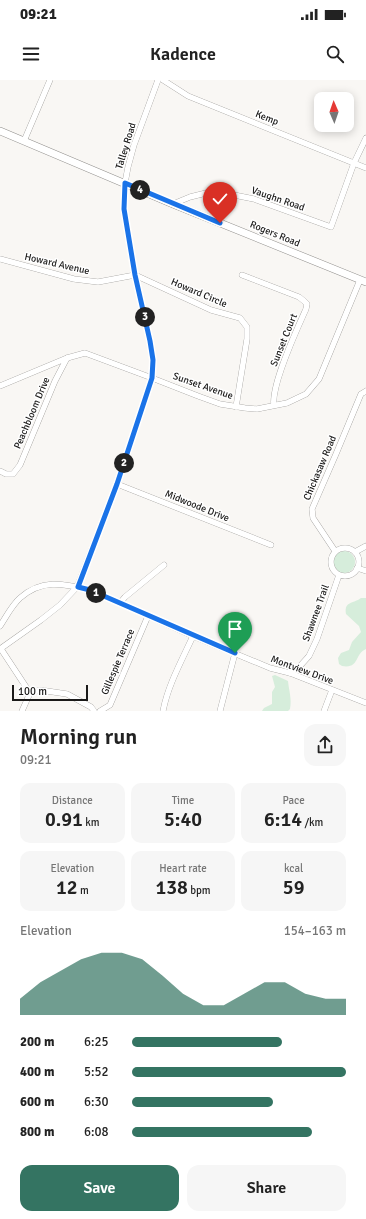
<!DOCTYPE html>
<meta charset="utf-8">
<style>
:root{--surface:#fff;--page:#f6f6f6;--text:#222;--muted:#767676;--accent:#347462}
body{margin:0;font-family:Signika,sans-serif;background:var(--page);color:var(--text);height:100vh;display:flex;flex-direction:column;font-size:15px;white-space:nowrap}
*{box-sizing:border-box;margin:0}
p{font-size:13px;color:var(--muted)}
.icon{flex:none;width:22px;height:22px;fill:none;stroke:currentColor;stroke-width:2;stroke-linecap:round;stroke-linejoin:round}
.map{position:relative;height:631px;overflow:hidden}
.panel{display:flex;flex-direction:column;background:var(--surface);flex:1}
.panel>*{flex:none}
.needle{width:26px;rotate:358deg}
.tools{position:absolute;left:314px;top:12px;display:grid;gap:8px}
.tools a{display:grid;place-items:center;width:40px;height:40px;border-radius:8px;background:var(--surface);box-shadow:0 2px 10px #0003;font-size:20px}
.scale{position:absolute;left:12px;bottom:10px;width:76px;box-sizing:border-box;padding-left:4px;border:2px solid #1b1a19;border-top:0;font-size:11px;line-height:14px;white-space:nowrap;color:#1b1a19;-webkit-text-stroke:3px #fff;paint-order:stroke}
.pin{position:absolute;display:grid;place-items:center;width:34px;height:34px;color:#fff;margin:-41px -17px;border-radius:50% 50% 50% 0;rotate:-45deg;box-shadow:0 0 4px #0007}
.pin .icon{rotate:45deg}
.km{position:absolute;width:20px;height:20px;margin:-10px;border-radius:50%;background:#222;color:#fff;font-size:11px;line-height:20px;text-align:center}
.round{display:grid;place-items:center;flex:none;width:42px;height:42px;border-radius:12px;background:var(--page)}
.head{display:flex;align-items:center;justify-content:space-between;height:68px;padding:0 20px}
h1{font-size:22px;font-weight:600;line-height:30px}
.metrics{display:grid;grid-template-columns:repeat(3,1fr);gap:6px;height:68px;padding:4px 20px}
.metrics div{display:grid;align-content:center;border-radius:10px;background:var(--page);text-align:center}
.metrics b{font-size:20px;font-weight:600}
.metrics small{font-size:11px;font-weight:400}
.metrics p{font-size:11px}
.chart{height:112px;padding:8px 20px}
.chart p{display:flex;justify-content:space-between}
.chart svg{width:100%;height:72px;margin-top:4px;fill:var(--accent);opacity:.7}
.button{display:flex;gap:8px;margin-top:auto;padding:8px 20px}
.button a{flex:1;height:46px;border-radius:12px;background:var(--accent);color:#fff;font-size:16px;font-weight:600;line-height:46px;text-align:center}
.button a+a{background:var(--page);color:var(--text)}
ul{padding:0 20px;list-style:none;font-size:13px}
li{display:grid;grid-template-columns:64px 48px 1fr;align-items:center;height:30px}
li i{height:10px;border-radius:5px;background:var(--accent)}
.status{display:flex;justify-content:space-between;align-items:center;height:28px;padding:0 20px;background:var(--surface);direction:ltr}
.status svg{height:11px;fill:currentColor}
header{display:flex;justify-content:space-between;align-items:center;height:52px;padding:0 20px;background:var(--surface);font-size:18px;font-weight:600}
.map>svg:first-child{display:block}
</style>
<div class="status"><b>09:21</b><svg viewBox="0 0 49 12"><path d="M0 12V9h3v3zM5 12V6h3v6zM10 12V3h3v9zM15 12V0h3v12zM26 1h20v11H26zM47 4h2v5h-2z"/></svg></div>
<header><svg class="icon" aria-label="menu" viewBox="0 0 24 24"><path d="M4 6h16M4 12h16M4 18h16"/></svg>Kadence<svg class="icon" aria-label="search" viewBox="0 0 24 24"><circle cx="10" cy="10" r="6"/><path d="M15 15l6 6"/></svg></header>
<div class="map">
<svg width="366" height="631" viewBox="0 0 366 631">
<rect width="100%" height="100%" fill="#f9f7f4"/>
<!-- green -->
<g fill="#d6eddb">
<circle cx="344" cy="482" r="11"/>
<path d="M 361,518 L 366,518 L 366,569 C 354,574 360,589 342,586 L 339,584 L 338,578 L 341,573 L 349,570 L 352,562 L 361,552 L 359,546 L 346,534 C 344,521 353,524 361,518 Z"/>
<path d="M 275,595 L 288,601 C 289,611 292,619 290,629 L 288,631 L 262,631 L 264,628 L 272,624 L 272,612 L 275,607 L 272,596 Z"/>
</g>
<g fill="none" stroke-linecap="round" stroke-linejoin="round">
<!-- minor casing -->
<g stroke="#918f8c" stroke-width="6">
<g id="minor">
<path d="M 163,0 L 188,16 L 366,88"/>
<path d="M 24,61 L 50,0"/>
<path d="M 173,124 L 190,117 L 214,111 L 254,119 L 331,147 L 354,83 L 366,58"/>
<path d="M 0,179 L 74,199 L 98,202 L 135,195 L 211,230 L 240,238 L 247,247 L 247,259 L 236,327"/>
<path d="M 242,195 L 299,217 L 304,221 L 307,224 L 306,229 C 297,249 271,305 274,325"/>
<path d="M 0,306 L 67,278 L 85,273 L 152,298 L 198,316 L 220,324 L 245,328 L 257,329 L 287,323 L 306,314 L 319,299 L 360,200"/>
<path d="M 0,391 L 6,394 L 13,394 L 20,385 L 55,301 L 67,278"/>
<path d="M 117,404 L 271,465"/>
<circle cx="345" cy="482" r="14"/>
<path d="M 335,471 L 313,438 L 312,429 L 336,374 L 361,314 L 366,311"/>
<path d="M 355,472 L 366,466"/>
<path d="M 357,488 L 366,491"/>
<path d="M 120,523 L 125,517 L 164,485"/>
<path d="M 0,546 C 6,537 12,525 20,518 C 43,498 64,504 91,510 L 193,556 L 270,588 L 290,593 L 366,623"/>
<path d="M 0,569 L 41,540 L 60,525 L 77,507 L 117,404 L 152,298 L 153,280 L 150,261 L 135,195 L 124,129 L 125,103 L 128,87 L 134,65 L 158,0"/>
<path d="M 1,569 L 30,613 L 40,610 L 67,614 L 91,627 L 94,631"/>
<path d="M 290,593 L 300,586 L 309,576 L 317,559 L 339,495"/>
<path d="M 22,631 L 30,613"/>
<path d="M 100,631 L 110,625 L 148,536"/>
<path d="M 163,631 C 168,605 182,580 193,556"/>
<path d="M 220,631 L 235,573"/>
<path d="M 324,631 L 332,610"/>
</g>
</g>
<!-- tertiary casing -->
<g stroke="#918f8c" stroke-width="8">
<path id="tertiary" d="M 0,51 L 173,124 L 366,202"/>
</g>
<!-- minor -->
<use href="#minor" stroke="#fff" stroke-width="5.5"/>
<!-- tertiary -->
<use href="#tertiary" stroke="#fff" stroke-width="7"/>
</g>
<g fill="none" stroke-linecap="round" stroke-linejoin="round">
<!-- route casing -->
<g stroke="#fff" stroke-width="8">
<path id="route" d="M 220,143 L 125,103 L 124,129 L 135,195 L 150,261 L 153,280 L 152,298 L 117,404 L 78,507 L 90,510 L 235,573"/>
</g>
<!-- route -->
<use href="#route" stroke="#1a73e8" stroke-width="5"/>
</g>
<g text-anchor="middle" dominant-baseline="central" stroke-width="3" stroke-linejoin="round" paint-order="stroke">
<!-- street labels -->
<g font-size="10" fill="#1b1a19" stroke="#fff">
<text transform="translate(267 38) rotate(22)">Kemp</text>
<text transform="translate(126 66) rotate(-73)">Talley Road</text>
<text transform="translate(278 119) rotate(19)">Vaughn Road</text>
<text transform="translate(275 154) rotate(22)">Rogers Road</text>
<text transform="translate(57 184) rotate(13)">Howard Avenue</text>
<text transform="translate(199 213) rotate(23)">Howard Circle</text>
<text transform="translate(284 260) rotate(-68)">Sunset Court</text>
<text transform="translate(203 306) rotate(19)">Sunset Avenue</text>
<text transform="translate(32 333) rotate(-67)">Peachbloom Drive</text>
<text transform="translate(320 388) rotate(-67)">Chickasaw Road</text>
<text transform="translate(197 426) rotate(22)">Midwoode Drive</text>
<text transform="translate(316 533) rotate(-70)">Shawnee Trail</text>
<text transform="translate(118 582) rotate(-67)">Gillespie Terrace</text>
<text transform="translate(302 590) rotate(20)">Montview Drive</text>
</g>
</g>
</svg>
<div class="tools">
<a><svg class="needle" viewBox="-14 -14 28 28"><path d="M0-13l5 13h-10z" fill="#e53935"/><path d="M0 13l5-13h-10z" fill="#767676"/></svg></a>
</div>
<div class="scale">100 m</div>
<div class="pin" style="left:235px;top:573px;background:#1e9e55"><svg class="icon" aria-label="arrive" viewBox="0 0 24 24"><path d="M6 21V4h12l-3 4 3 4H6"/></svg></div>
<div class="pin" style="left:220px;top:143px;background:#d93025"><svg class="icon" aria-label="check" viewBox="0 0 24 24"><path d="M5 12l5 5 9-10"/></svg></div>
<b class="km" style="left:96px;top:513px">1</b>
<b class="km" style="left:124px;top:383px">2</b>
<b class="km" style="left:145px;top:237px">3</b>
<b class="km" style="left:140px;top:110px">4</b>
</div>
<section class="panel">
<div class="head"><div><h1>Morning run</h1><p>09:21</p></div><a class="round"><svg class="icon" aria-label="share" viewBox="0 0 24 24"><path d="M12 15V3M7 8l5-5 5 5M5 13v7h14v-7"/></svg></a></div>
<div class="metrics">
<div><p>Distance</p><b>0.91<small> km</small></b></div>
<div><p>Time</p><b>5:40</b></div>
<div><p>Pace</p><b>6:14<small> /km</small></b></div>
</div>
<div class="metrics">
<div><p>Elevation</p><b>12<small> m</small></b></div>
<div><p>Heart rate</p><b>138<small> bpm</small></b></div>
<div><p>kcal</p><b>59</b></div>
</div>
<div class="chart"><p><span>Elevation</span>154–163 m</p>
<svg viewBox="0 0 160 44" preserveAspectRatio="none"><path d="M0 44V34L10 24L20 17L30 10L40 6L50 6L60 10L70 20L80 31L90 38L100 38L110 31L120 24L130 24L140 31L150 34L160 34V44z"/></svg>
</div>
<ul>
<li><b>200 m</b>6:25<i style="width:70%"></i></li>
<li><b>400 m</b>5:52<i style="width:100%"></i></li>
<li><b>600 m</b>6:30<i style="width:66%"></i></li>
<li><b>800 m</b>6:08<i style="width:84%"></i></li>
</ul>
<div class="button"><a>Save</a><a>Share</a></div>
</section>
